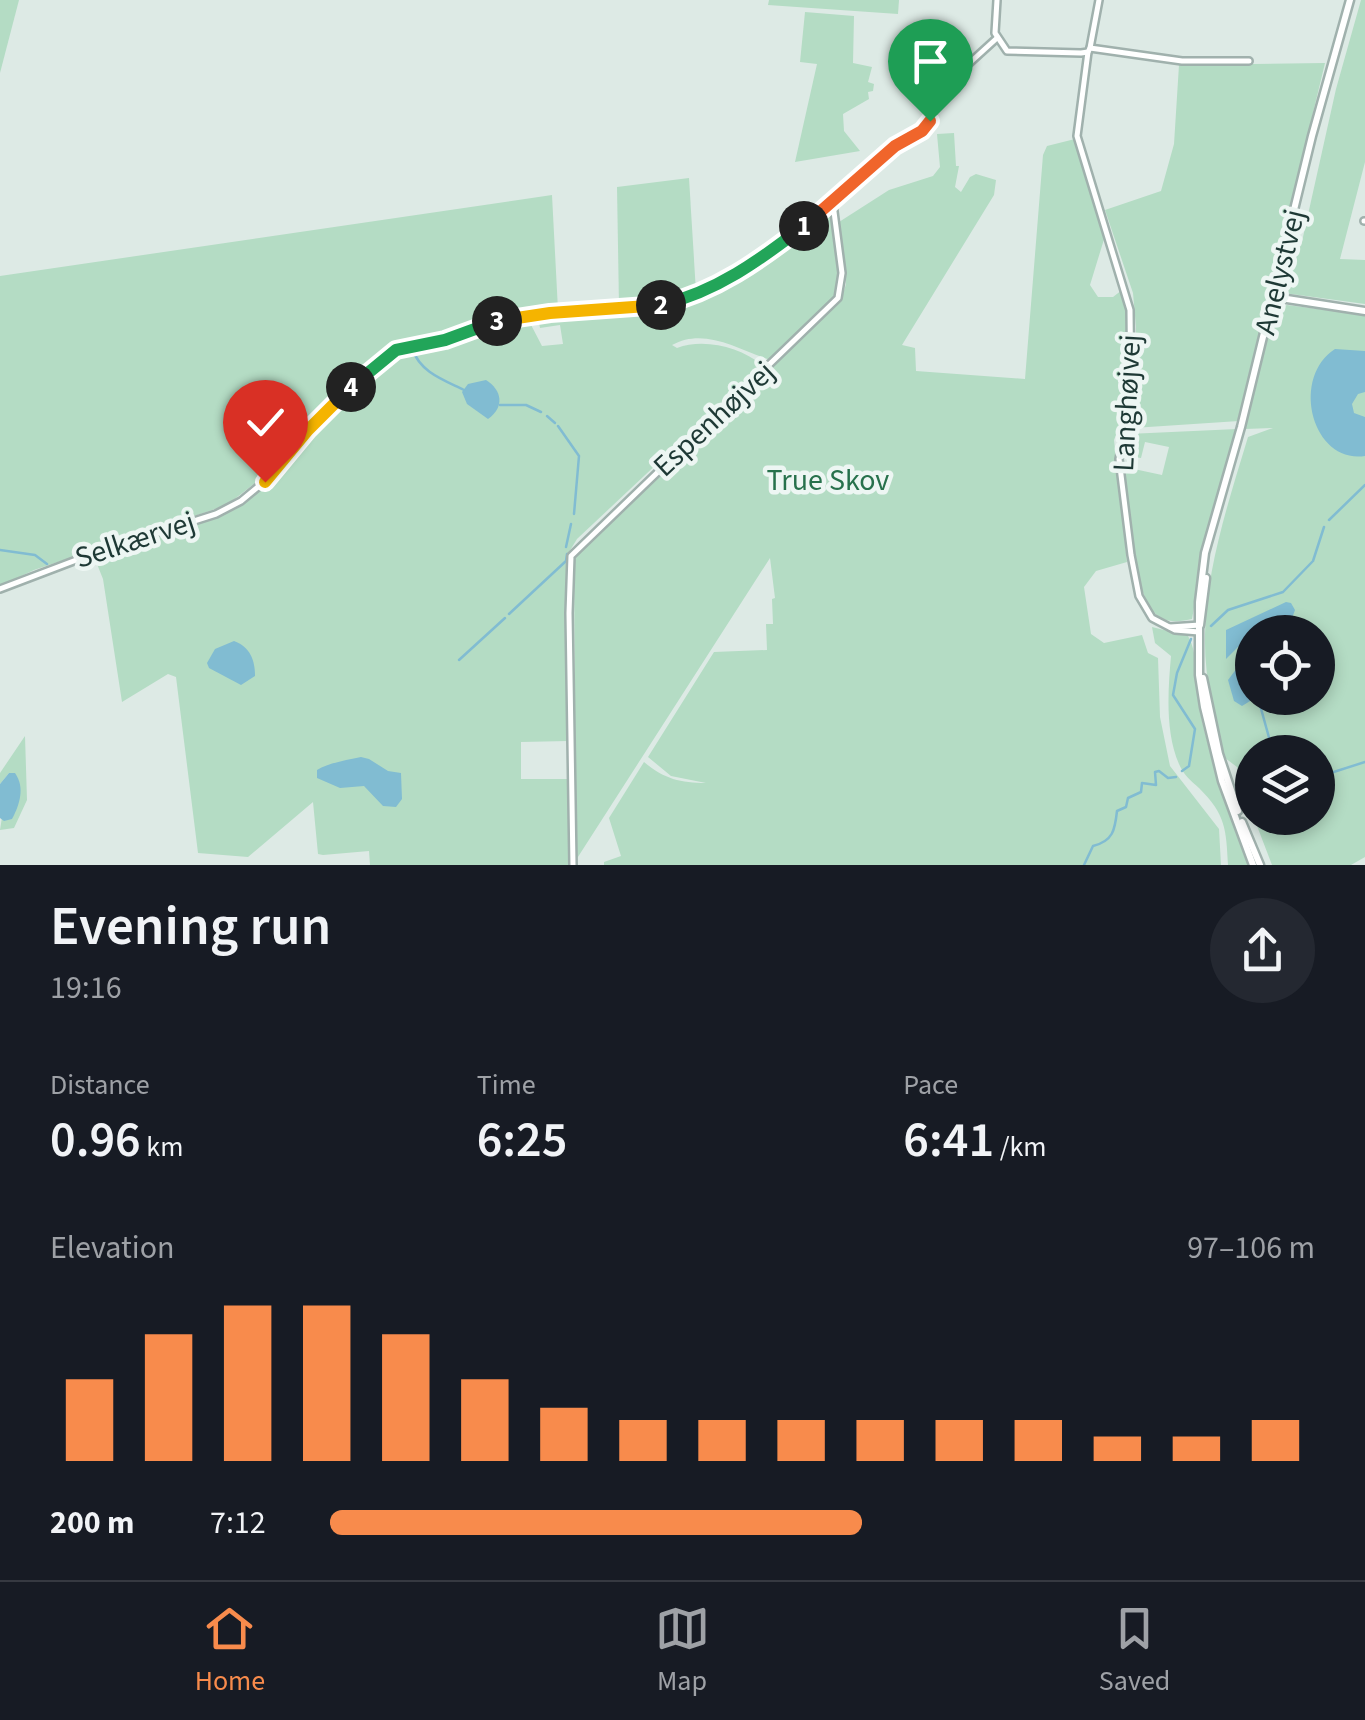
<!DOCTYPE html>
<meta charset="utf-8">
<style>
:root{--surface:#171b24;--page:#242831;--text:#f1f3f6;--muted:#9ea1a6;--line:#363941;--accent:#f88b4c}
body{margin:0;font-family:"Source Sans 3",sans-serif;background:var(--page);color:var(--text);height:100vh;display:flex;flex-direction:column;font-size:38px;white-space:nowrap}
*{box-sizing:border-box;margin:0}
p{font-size:32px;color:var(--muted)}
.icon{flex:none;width:55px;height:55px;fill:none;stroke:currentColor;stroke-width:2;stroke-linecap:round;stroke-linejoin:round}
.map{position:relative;height:865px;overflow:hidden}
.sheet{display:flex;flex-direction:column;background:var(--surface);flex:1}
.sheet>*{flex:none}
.tools{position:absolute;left:1235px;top:615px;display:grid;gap:20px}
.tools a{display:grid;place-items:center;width:100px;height:100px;border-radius:50%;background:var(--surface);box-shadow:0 5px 15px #0003;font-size:50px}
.pin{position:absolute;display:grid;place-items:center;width:85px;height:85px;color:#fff;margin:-102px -42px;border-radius:50% 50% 50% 0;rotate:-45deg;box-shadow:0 0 10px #0007}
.pin .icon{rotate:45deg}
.km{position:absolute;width:50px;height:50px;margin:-25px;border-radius:50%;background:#222;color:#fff;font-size:28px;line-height:50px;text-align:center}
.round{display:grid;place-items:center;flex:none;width:105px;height:105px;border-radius:52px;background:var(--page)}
.head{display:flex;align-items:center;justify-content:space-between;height:170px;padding:0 50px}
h1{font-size:55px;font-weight:600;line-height:75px}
.metrics{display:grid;grid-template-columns:repeat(3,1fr);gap:15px;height:170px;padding:10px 50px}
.metrics div{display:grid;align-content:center}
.metrics b{font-size:50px;font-weight:600}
.metrics small{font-size:28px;font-weight:400}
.metrics p{font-size:28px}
.chart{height:280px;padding:20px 50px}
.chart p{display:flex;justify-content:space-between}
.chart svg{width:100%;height:180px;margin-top:10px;stroke:var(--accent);stroke-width:6}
ul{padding:0 50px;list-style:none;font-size:32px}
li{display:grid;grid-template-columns:160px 120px 1fr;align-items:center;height:75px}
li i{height:25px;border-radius:12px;background:var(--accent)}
.dock{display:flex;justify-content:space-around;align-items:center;height:140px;border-top:2px solid var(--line);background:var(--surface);font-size:28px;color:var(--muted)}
.dock a{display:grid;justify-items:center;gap:5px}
.dock .current{color:var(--accent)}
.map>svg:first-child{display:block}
</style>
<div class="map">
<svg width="1365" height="865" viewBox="0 0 1365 865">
<rect width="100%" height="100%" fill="#ddeae5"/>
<!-- green -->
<g fill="#b4dcc4" fill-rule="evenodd">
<path d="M 0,0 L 19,0 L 0,73 Z"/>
<path d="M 769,0 L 899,0 L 898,14 L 768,5 Z"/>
<path d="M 1361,0 L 1365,0 L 1365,162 L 1340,259 L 1365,260 L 1365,304 L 1284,293 L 1294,249 L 1301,246 L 1336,89 Z"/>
<path d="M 805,12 L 854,16 L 853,63 L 872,67 L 868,82 L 874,84 L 873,91 L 868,92 L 869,99 L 843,114 L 844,131 L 860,151 L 795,162 L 817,64 L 800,62 Z"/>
<path d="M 1325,63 L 1239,421 L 1133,428 L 1136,327 L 1133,293 L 1105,210 L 1161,191 L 1174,144 L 1179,65 Z"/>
<path d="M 954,133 L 956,166 L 959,166 L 955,187 L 961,192 L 970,177 L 976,174 L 996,180 L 994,195 L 902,345 L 915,348 L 916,371 L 1025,379 L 1043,155 L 1047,146 L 1075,139 L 1105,236 L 1090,285 L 1098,297 L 1113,297 L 1122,290 L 1129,326 L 1126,409 L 1114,440 L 1127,562 L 1096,571 L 1084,587 L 1091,634 L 1104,643 L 1142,635 L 1148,653 L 1158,658 L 1160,717 L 1170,766 L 1219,829 L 1221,865 L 604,865 L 604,862 L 621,856 L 609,818 L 644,762 C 664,779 681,783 706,783 L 671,776 L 648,757 L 714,652 L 767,650 L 766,624 L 773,624 L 772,599 L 775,598 L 770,558 L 576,860 L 574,563 L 577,552 L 841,301 L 846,284 L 839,222 L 889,190 L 933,176 L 940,167 L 937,134 Z"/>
<path d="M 689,178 L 696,292 L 642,305 L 619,306 L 617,187 Z"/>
<path d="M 552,195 L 558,310 L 511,311 L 448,333 L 394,346 L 377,357 L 306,425 L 278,465 L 227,505 L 34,570 L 0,586 L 0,276 Z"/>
<path d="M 827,212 L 831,214 C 836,234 844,264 840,285 C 836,306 787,344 770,360 C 738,349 704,327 672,345 L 677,348 C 704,338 740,347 762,365 L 577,539 L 566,557 L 568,741 L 521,742 L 521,779 L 568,779 L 569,865 L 370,865 L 369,851 L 323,855 L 318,854 L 313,802 L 248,857 L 198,853 L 176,677 L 168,674 L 122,702 L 103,579 L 93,554 L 213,517 L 238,505 L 276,476 L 318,423 L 393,355 L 523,320 L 529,321 L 542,346 L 563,344 L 560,325 L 540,328 L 538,318 C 572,310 611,315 646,311 C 714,303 775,254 827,212 Z"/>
<path d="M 1287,305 L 1365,315 L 1365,857 L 1351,865 L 1272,865 L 1254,818 L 1318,818 L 1318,752 L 1252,752 L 1252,812 L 1237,767 L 1225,758 C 1214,718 1204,677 1205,635 C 1206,569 1229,500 1248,437 L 1273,428 L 1245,429 L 1274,310 ZM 1252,632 L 1318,632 L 1318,698 L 1252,698 Z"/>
<path d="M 1237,429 L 1209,522 L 1192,619 C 1183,621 1171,623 1161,618 C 1131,603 1127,494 1123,462 L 1134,469 L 1162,475 L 1169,447 L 1145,442 L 1141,458 L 1123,456 L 1123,444 L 1128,434 Z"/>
<path d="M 1152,627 L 1188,636 C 1199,655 1195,684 1199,706 C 1209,760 1231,813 1250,865 L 1228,865 C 1226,829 1226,815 1199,788 C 1191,781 1183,774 1179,764 C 1165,732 1168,690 1171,656 L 1155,643 Z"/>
<path d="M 25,736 L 27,800 L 14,828 L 0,830 L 9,773 L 0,784 L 0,773 Z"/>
</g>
<!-- water -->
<g fill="#81bcd2">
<path d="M 1335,349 L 1365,351 L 1365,392 L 1358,394 L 1352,404 L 1354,413 L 1365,417 L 1365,456 C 1312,464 1290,378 1335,349 Z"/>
<path d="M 486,380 C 502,390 505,407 488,419 L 467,404 L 462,392 L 468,384 Z"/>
<path d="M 1286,602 L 1291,603 L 1295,610 L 1287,632 L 1252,632 L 1252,638 L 1245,640 L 1226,659 L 1226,630 Z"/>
<path d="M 234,641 C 250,647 255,660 255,676 L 241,685 L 209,668 L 207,663 L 215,649 Z"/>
<path d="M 1252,648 L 1255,698 L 1242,706 L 1234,701 L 1228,680 Z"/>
<path d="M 361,757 L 369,759 L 388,771 L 401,773 L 402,799 L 396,807 L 383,806 L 364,786 L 340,788 L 317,778 L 317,770 C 328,763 347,760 361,757 Z"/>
<path d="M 9,773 L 15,773 C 25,787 20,804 12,819 L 4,821 L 0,818 L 0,784 Z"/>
</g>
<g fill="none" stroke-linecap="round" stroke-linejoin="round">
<!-- stream -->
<g stroke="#81bcd2" stroke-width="2.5">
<path d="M 531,311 L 546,309"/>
<path d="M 410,341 L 446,336 L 488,319 L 522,312"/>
<path d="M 413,350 C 420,372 444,380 464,390"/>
<path d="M 500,405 L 526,405 L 541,412"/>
<path d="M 547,416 L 555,423"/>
<path d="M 558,426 L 579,456 L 574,514"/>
<path d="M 1329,520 L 1365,485"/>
<path d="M 566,547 L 571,524"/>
<path d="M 0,550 L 35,555 L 47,564"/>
<path d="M 509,614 L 566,561 L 567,554"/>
<path d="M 1211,626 L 1228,610 L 1283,592 L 1313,561 L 1324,527"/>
<path d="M 459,660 L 505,618"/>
<path d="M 1260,705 L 1273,752"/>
<path d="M 1182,771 L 1189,766 L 1195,729 L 1173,695 L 1177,673 L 1191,639"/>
<path d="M 1318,777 L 1365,762"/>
<path d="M 1084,865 L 1093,846 C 1113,841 1115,830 1117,811 L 1126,807 L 1128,798 L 1141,792 L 1142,783 L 1156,785 L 1155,772 L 1159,771 L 1168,778 L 1176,777"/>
</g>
<!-- minor casing -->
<g stroke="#a0b1ad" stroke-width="10">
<g id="minor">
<path d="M 997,0 L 995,33 L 1007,51 L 1081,53 L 1088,52 L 1090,48 L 1099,0"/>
<path d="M 1090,48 L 1182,61 L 1249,61"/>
<path d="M 1088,52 L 1077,136 L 1130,310 L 1131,400 L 1119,459 L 1131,555 L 1139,596 L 1152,618 L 1175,630 L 1199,632"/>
<path d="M 1364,221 L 1365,221"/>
<path d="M 0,589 L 100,551 L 216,514 L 241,501 L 277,471 L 321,415 L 373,367 L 396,350 L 445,340 L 503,320 L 530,315 L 662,305 L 702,292 L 728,279 L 799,231 L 895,146 L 928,126 L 942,88 L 997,38"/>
<path d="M 1170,627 L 1200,625"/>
<path d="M 573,865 L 569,613 L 571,556 L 838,298 L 842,273 L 833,204"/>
</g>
</g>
<!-- tertiary casing -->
<g stroke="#a0b1ad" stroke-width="11">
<g id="tertiary">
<path d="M 1274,297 L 1365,311"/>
<path d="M 1200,625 L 1206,578"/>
<path d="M 1203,678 L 1219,754 L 1238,811"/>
<path d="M 1242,822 L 1260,865"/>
<path d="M 1253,865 L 1222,781 L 1204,707 L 1199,675 L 1199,602 L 1205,553 L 1241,427 L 1312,136 L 1350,0"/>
</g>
</g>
<!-- minor -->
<use href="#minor" stroke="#fff" stroke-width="5"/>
<!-- tertiary -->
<use href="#tertiary" stroke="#fff" stroke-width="6"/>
</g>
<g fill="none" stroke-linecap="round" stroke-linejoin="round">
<!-- split-1 casing -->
<g stroke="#fff" stroke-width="20">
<path id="split-1" d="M 804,226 L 895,146 L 922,131 L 930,121"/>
</g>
<!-- split-2 casing -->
<g stroke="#fff" stroke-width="20">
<path id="split-2" d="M 661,305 C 716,292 760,260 804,226"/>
</g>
<!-- split-3 casing -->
<g stroke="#fff" stroke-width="20">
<path id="split-3" d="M 497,321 L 550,313 L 661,305"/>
</g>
<!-- split-4 casing -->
<g stroke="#fff" stroke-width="20">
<path id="split-4" d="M 351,387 L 396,350 L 445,340 L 497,321"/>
</g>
<!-- split-5 casing -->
<g stroke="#fff" stroke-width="20">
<path id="split-5" d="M 265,482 L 308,430 L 351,387"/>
</g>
<!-- split-1 -->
<use href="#split-1" stroke="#f0652b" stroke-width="12"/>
<!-- split-2 -->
<use href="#split-2" stroke="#22a559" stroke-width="12"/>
<!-- split-3 -->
<use href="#split-3" stroke="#f5b400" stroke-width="12"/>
<!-- split-4 -->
<use href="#split-4" stroke="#22a559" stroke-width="12"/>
<!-- split-5 -->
<use href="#split-5" stroke="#f5b400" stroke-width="12"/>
</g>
<g text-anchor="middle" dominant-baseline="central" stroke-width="9" stroke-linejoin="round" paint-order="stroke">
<!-- street labels -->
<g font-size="30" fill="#1e3935" stroke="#edf6f3">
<text transform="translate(1280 272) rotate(-76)">Anelystvej</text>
<text transform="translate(1127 403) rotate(-87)">Langhøjvej</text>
<text transform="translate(714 419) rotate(-43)">Espenhøjvej</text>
<text transform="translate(135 540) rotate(-18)">Selkærvej</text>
</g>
<!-- park labels -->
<g font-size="30" fill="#27714c" stroke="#edf6f3">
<text x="828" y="480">True Skov</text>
</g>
</g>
</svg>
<div class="tools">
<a><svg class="icon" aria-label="locate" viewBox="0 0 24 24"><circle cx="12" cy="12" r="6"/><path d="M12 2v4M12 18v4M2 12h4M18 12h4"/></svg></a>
<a><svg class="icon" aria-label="layers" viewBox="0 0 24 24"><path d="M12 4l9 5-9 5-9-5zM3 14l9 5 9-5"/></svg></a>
</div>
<div class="pin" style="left:930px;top:121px;background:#1e9e55"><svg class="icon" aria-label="arrive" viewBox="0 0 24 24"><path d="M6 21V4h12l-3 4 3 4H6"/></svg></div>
<div class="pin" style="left:265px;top:482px;background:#d93025"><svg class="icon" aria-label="check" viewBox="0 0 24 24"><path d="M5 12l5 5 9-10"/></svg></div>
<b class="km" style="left:804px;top:226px">1</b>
<b class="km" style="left:661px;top:305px">2</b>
<b class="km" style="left:497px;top:321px">3</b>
<b class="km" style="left:351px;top:387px">4</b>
</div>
<section class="sheet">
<div class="head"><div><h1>Evening run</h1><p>19:16</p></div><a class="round"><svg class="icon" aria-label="share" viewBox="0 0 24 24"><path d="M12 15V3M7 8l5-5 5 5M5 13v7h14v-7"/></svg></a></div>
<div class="metrics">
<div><p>Distance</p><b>0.96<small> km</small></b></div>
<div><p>Time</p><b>6:25</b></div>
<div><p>Pace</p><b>6:41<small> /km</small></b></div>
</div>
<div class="chart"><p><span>Elevation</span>97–106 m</p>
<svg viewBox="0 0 160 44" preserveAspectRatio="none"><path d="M5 44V24M15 44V13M25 44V6M35 44V6M45 44V13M55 44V24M65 44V31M75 44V34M85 44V34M95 44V34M105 44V34M115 44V34M125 44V34M135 44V38M145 44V38M155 44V34"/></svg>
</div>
<ul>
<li><b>200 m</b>7:12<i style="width:54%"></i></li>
</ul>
</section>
<nav class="dock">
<a class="current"><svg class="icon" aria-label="home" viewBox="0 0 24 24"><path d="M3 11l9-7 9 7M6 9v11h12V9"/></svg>Home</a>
<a><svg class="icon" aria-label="map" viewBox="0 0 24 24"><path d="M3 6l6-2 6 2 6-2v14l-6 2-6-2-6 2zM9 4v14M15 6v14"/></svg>Map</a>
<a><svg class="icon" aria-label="saved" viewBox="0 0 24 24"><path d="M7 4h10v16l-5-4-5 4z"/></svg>Saved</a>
</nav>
